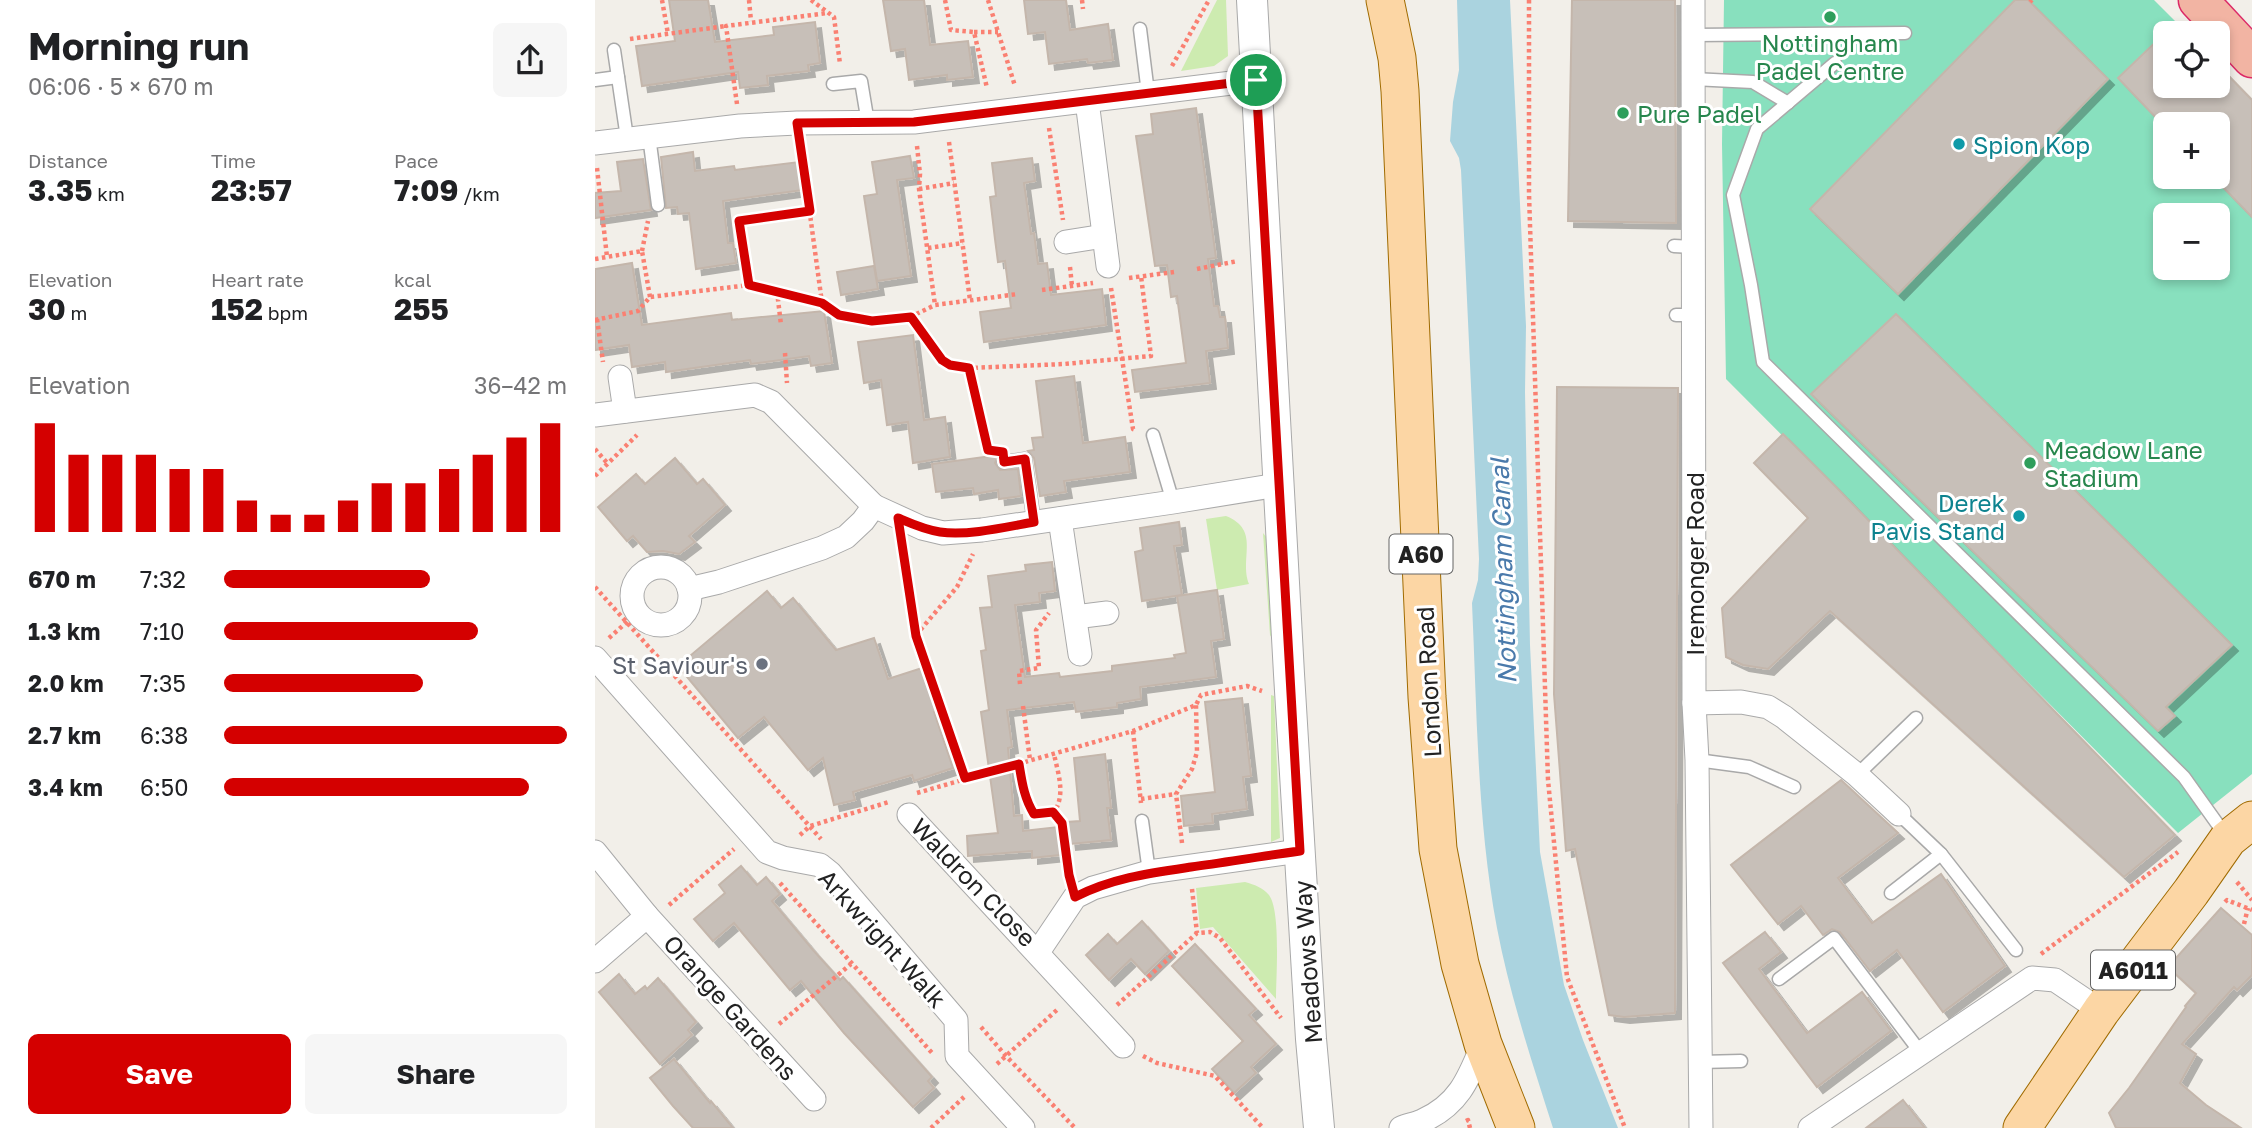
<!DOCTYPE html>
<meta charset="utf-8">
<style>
:root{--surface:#fff;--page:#f6f6f6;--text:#202124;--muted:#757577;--accent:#d40000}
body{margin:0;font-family:"Golos Text",sans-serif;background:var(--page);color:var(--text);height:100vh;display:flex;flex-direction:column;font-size:26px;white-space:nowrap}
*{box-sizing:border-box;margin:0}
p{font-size:23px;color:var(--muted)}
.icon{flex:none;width:38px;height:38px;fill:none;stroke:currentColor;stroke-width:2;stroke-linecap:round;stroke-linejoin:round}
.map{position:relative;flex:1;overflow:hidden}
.side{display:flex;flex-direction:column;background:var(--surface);width:595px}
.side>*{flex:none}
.controls{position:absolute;left:1558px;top:21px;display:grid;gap:14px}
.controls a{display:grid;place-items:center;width:77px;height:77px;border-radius:10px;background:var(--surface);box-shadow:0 4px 10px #0003;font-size:35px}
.pin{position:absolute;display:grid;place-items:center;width:60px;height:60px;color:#fff;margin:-30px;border:4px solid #fff;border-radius:50%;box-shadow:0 2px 7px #0007}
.round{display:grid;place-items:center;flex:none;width:74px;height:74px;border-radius:10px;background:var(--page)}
.head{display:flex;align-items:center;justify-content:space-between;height:119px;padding:0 28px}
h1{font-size:38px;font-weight:700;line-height:52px}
.stats{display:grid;grid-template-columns:repeat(3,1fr);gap:10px;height:119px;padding:7px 28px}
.stats div{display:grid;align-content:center}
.stats b{font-size:30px;font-weight:700}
.stats small{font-size:19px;font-weight:400}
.stats p{font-size:19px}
.chart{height:196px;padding:14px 28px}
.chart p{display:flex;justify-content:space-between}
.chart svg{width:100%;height:126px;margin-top:7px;stroke:var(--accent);stroke-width:6}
.button{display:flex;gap:14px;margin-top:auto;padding:14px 28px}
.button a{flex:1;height:80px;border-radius:10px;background:var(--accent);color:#fff;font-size:28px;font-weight:700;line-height:80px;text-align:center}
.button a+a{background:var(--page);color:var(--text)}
ul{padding:0 28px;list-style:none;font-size:23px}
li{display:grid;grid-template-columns:112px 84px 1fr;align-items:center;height:52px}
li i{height:18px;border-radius:9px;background:var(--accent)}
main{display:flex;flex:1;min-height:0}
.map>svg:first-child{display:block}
</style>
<main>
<section class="side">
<div class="head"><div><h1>Morning run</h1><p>06:06 · 5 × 670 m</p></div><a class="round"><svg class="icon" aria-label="share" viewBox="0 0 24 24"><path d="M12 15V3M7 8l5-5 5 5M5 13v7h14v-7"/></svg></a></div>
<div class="stats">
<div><p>Distance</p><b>3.35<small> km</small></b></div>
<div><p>Time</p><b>23:57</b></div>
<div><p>Pace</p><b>7:09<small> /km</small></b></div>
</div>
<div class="stats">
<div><p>Elevation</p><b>30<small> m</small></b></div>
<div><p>Heart rate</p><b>152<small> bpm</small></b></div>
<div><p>kcal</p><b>255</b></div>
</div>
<div class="chart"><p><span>Elevation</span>36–42 m</p>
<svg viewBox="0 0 160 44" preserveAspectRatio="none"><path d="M5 44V6M15 44V17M25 44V17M35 44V17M45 44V22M55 44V22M65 44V33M75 44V38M85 44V38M95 44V33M105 44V27M115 44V27M125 44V22M135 44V17M145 44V11M155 44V6"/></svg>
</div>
<ul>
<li><b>670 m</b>7:32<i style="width:60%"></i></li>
<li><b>1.3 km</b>7:10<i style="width:74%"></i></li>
<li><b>2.0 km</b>7:35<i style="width:58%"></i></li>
<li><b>2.7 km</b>6:38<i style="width:100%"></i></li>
<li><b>3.4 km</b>6:50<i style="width:89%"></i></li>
</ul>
<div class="button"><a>Save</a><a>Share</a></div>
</section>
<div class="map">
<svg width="1657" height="1128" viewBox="0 0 1657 1128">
<defs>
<filter id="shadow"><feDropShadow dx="6" dy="6" stdDeviation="0" flood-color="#0004"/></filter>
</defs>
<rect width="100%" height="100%" fill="#f2efe9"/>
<!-- grass -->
<g fill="#cdebb0">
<path d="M 622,0 L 631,0 L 633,56 L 619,66 L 586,71 Z"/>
<path d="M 631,516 C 666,530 644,558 654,584 L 622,590 L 611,519 Z"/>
<path d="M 668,533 L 682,551 L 687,654 L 675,635 Z"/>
<path d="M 676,695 L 679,696 L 685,838 L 676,842 Z"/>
<path d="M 650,882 C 660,885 667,887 674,895 C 686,911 681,977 681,999 L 618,927 L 605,929 L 601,888 Z"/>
</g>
<!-- pitch -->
<path fill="#88e0be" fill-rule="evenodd" d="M 1129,0 L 1559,0 L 1592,33 L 1570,33 L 1570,86 L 1622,86 L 1657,100 L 1657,774 L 1583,833 L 1131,379 L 1127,144 ZM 1570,124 L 1622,124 L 1622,177 L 1570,177 ZM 1570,215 L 1622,215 L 1622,268 L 1570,268 Z"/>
<!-- water -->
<path fill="#aad3df" d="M 862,0 L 915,0 L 931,326 L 930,392 L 935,645 L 945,852 L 969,985 L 988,1040 L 1023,1128 L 958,1128 C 937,1062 915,996 902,928 C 882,821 882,711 877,603 L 883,580 L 884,559 L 866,170 L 864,158 L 855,141 L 858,102 L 864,70 Z"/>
<!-- building -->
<g fill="#c7bfb8" stroke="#c4b6ab" stroke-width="2" filter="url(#shadow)">
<path d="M 74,0 L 113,0 L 120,42 L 179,35 L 178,27 L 220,22 L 225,63 L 213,65 L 214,71 L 172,76 L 173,85 L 145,88 L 143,72 L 47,86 L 41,46 L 80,41 Z"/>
<path d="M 288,0 L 329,0 L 335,45 L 373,41 L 378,77 L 352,80 L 352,75 L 314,80 L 310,49 L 296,51 Z"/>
<path d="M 429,0 L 471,0 L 475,30 L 513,24 L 518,60 L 493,63 L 492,59 L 454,64 L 450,32 L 433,34 Z"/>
<path d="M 977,0 L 1080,0 L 1081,223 L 973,221 Z"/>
<path d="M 1420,0 L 1433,0 L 1513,79 L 1303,294 L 1215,209 Z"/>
<path d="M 1570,33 L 1570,86 L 1622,86 L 1622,64 L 1657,100 L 1657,217 L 1622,181 L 1622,124 L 1567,124 L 1523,78 Z"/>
<path d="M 601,108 L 621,258 L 613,259 L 619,306 L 623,306 L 625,317 L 630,317 L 633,348 L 611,351 L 615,383 L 540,392 L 537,370 L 591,363 L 582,296 L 576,297 L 572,265 L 560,266 L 541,136 L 558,134 L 556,114 Z"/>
<path d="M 98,152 L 100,171 L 139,166 L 140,170 L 204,162 L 208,190 L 128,201 L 133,243 L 138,243 L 141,263 L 101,269 L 94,213 L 83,214 L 82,207 L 71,208 L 66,157 Z"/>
<path d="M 315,156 L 319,178 L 302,180 L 316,276 L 282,281 L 269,196 L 282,194 L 277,162 Z"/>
<path d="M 437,158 L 440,181 L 429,183 L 436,234 L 439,233 L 443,264 L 452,263 L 456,295 L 507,289 L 511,325 L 389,342 L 385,312 L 416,308 L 410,261 L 403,262 L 400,239 L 395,197 L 401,196 L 397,163 Z"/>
<path d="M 48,159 L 56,210 L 0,218 L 0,193 L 26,191 L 22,162 Z"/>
<path d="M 37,263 L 47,325 L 136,313 L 137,320 L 229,311 L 237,363 L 216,366 L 214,356 L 156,364 L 155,360 L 71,372 L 70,362 L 37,367 L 34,345 L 0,350 L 0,269 Z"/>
<path d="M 279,266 L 283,289 L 246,295 L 242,272 Z"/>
<path d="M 1301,314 L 1637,645 L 1571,707 L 1580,716 L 1563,731 L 1216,394 Z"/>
<path d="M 318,335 L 329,420 L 350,417 L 355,457 L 318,463 L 313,422 L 292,425 L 286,380 L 269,383 L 263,342 Z"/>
<path d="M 479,376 L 488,443 L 530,437 L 535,472 L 469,481 L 471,492 L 445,496 L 439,458 L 433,451 L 439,450 L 437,438 L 448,437 L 441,381 Z"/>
<path d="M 962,387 L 1083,388 L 1080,1013 L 1029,1017 L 1014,1015 L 980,849 L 971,851 L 959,694 Z"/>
<path d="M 1188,434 L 1240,486 L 1580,835 L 1529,877 L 1235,611 L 1173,669 L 1148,665 L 1131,657 L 1127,608 L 1213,518 L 1159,463 Z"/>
<path d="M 404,455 L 400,463 L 405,470 L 423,469 L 426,496 L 404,499 L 403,490 L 379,494 L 378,488 L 341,492 L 337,464 Z"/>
<path d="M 80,458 L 102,484 L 108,479 L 130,505 L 94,536 L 100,542 L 84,554 L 68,551 L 52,552 L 38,536 L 32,541 L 3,507 L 41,474 L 50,484 Z"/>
<path d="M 584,522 L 587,545 L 579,546 L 587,595 L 547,601 L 540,552 L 548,550 L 545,528 Z"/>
<path d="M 457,562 L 460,591 L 444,593 L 445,602 L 420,605 L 430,677 L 464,673 L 465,677 L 517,671 L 517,666 L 580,658 L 579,655 L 591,653 L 582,596 L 622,590 L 629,639 L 616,641 L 621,677 L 545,687 L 546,699 L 522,703 L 522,707 L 481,712 L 479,702 L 412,710 L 417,747 L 413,748 L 419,816 L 427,815 L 428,831 L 463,827 L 465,855 L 437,858 L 437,851 L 373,856 L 372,836 L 403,833 L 386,712 L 394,710 L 386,651 L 391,650 L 385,608 L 397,607 L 393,576 L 431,571 L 430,565 Z"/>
<path d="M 172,591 L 186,608 L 198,598 L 241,650 L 279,638 L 293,679 L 327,668 L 342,711 L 339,712 L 358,768 L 319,781 L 317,775 L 258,792 L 260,800 L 239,805 L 228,758 L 213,770 L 169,717 L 143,738 L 83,666 Z"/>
<path d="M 647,698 L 656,776 L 648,777 L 652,809 L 617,814 L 618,823 L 589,826 L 586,796 L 620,792 L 610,702 Z"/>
<path d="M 510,754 L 516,808 L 512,808 L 516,840 L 475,844 L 472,822 L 485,821 L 479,758 Z"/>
<path d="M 1246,780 L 1303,833 L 1243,878 L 1277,923 L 1346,874 L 1410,966 L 1348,1012 L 1302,950 L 1275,971 L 1245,932 L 1237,929 L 1228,935 L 1206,906 L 1183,924 L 1136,865 Z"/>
<path d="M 146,866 L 162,885 L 171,877 L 185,894 L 177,901 L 218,950 L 245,980 L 248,977 L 337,1077 L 333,1081 L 339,1088 L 318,1107 L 249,1033 L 206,981 L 195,990 L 139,923 L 118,941 L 99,919 L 130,893 L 124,885 Z"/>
<path d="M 1626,908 L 1657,935 L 1657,975 L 1642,990 L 1639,987 L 1587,1044 L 1601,1054 L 1585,1083 L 1611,1105 L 1646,1128 L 1521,1128 L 1514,1113 L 1534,1088 L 1591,1007 L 1590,1006 L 1601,993 L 1573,967 Z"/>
<path d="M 547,921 L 574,951 L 550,974 L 536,959 L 514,980 L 491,955 L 513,934 L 522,944 Z"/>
<path d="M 1170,932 L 1186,952 L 1164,969 L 1212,1033 L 1267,992 L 1296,1031 L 1222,1087 L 1128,963 Z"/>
<path d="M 600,944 L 661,1009 L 654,1015 L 681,1044 L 656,1067 L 661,1073 L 639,1093 L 617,1069 L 648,1041 L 577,966 Z"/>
<path d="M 24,974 L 40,994 L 50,986 L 52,989 L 63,978 L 101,1022 L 93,1030 L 97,1035 L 65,1064 L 4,992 Z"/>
<path d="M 79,1059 L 115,1103 L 116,1101 L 138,1128 L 98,1128 L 78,1106 L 55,1078 Z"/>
<path d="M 1308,1100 L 1330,1128 L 1271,1128 Z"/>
</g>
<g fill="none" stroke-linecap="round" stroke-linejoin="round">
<!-- service casing -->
<g stroke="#a9a9a9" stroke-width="15">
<g id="service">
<path d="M 545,29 L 553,93"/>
<path d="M 1098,35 L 1310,33"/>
<path d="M 19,50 L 32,138"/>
<path d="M 1240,63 L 1162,129 L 1138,195 L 1156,285 L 1168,362 L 1589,777 L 1631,836"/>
<path d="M 1098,79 L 1158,82 L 1193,103"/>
<path d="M 0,80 L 23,77"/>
<path d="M 238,84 L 266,81 L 273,123"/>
<path d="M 54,136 L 63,205"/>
<path d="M 1079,246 L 1098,247"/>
<path d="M 1081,315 L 1098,315"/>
<path d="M 558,435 L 578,502"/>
<path d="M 409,462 L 430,459 L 439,522"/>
<path d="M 1102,760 L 1154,767 L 1199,787"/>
<path d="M 1262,775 L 1321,718"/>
<path d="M 1304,814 L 1346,854 L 1421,950"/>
<path d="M 547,821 L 554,872"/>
<path d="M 1296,893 L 1346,854"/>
<path d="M 1184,979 L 1239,938 L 1326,1053"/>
<path d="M 1105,1062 L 1146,1061"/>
</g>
</g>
<!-- minor casing -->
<g stroke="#a9a9a9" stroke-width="25">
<g id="minor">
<path d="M 1098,0 L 1099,703 L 1102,760 L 1106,1128"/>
<path d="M 492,101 L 513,266"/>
<path d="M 0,143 L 145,126 L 202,123 L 319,122 L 661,80"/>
<path d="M 471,242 L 509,236"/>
<path d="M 25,377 L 30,411"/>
<path d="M 0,415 L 160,395 L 176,402 L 279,506"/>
<path d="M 465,519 L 485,654"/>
<circle cx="66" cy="596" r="29"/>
<path d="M 94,589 L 124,582 L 227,548 L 251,537 L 268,521 L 279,506 L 327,528 L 348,533 L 387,530 L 578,502 L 683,485"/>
<path d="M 480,617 L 512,613"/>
<path d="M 0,658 L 172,852 L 188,858 L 225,865 L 235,873 L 361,1020 L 362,1056 L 428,1128"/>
<path d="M 1099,703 L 1146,702 L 1173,707 L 1189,717 L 1262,775 L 1304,814"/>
<path d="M 314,815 L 528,1046"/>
<path d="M 0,852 L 52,916 L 219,1099"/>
<path d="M 443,952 L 480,897 L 498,888 L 554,872 L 704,851"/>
<path d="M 0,961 L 52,916"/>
<path d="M 806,1128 C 813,1125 821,1124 827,1121 C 864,1105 874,1078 888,1044"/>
<path d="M 1215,1128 L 1437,978 L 1460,980 L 1506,1011"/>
</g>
</g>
<!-- tertiary casing -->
<g stroke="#a9a9a9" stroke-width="32">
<path id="tertiary" d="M 657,0 L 694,674 L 716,1039 L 724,1128"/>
</g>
<!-- primary casing -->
<g stroke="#a06b00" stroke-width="39">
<g id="primary">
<path d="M 790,0 L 802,58 L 805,91 L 832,697 L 843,849 L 865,964 L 888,1044 L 921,1128"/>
<path d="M 1427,1128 L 1506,1011 L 1596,892 L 1633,839 L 1657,820"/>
</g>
</g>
<!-- trunk casing -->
<g stroke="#dc2a67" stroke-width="41">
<path id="trunk" d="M 1603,0 L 1657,58"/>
</g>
<!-- path -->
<g stroke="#fa8072" stroke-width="4.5" stroke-dasharray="3.5 3.5" stroke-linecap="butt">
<path d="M 67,0 L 73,34"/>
<path d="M 154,0 L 156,21"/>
<path d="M 216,0 L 239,17 L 245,64"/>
<path d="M 350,0 L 356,30 L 379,32 L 392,88"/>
<path d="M 393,0 L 420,86"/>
<path d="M 487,0 L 488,9"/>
<path d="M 934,0 L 934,194 L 953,780 L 972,977 L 1030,1128"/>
<path d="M 1435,2 L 1437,0"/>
<path d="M 379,32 L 403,32"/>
<path d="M 35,39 L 131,26"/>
<path d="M 577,66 L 614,0"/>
<path d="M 142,104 L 131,26 L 233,13"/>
<path d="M 454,128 L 468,220"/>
<path d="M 354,142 L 375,300"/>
<path d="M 322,146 L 325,174 L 324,189 L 340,305"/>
<path d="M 206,148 L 227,303"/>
<path d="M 2,168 L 12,257"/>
<path d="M 324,189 L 359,183"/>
<path d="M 215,211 L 144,221 L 154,285 L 227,303 L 244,315 L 277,321 L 315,317 L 347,360 L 355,365 L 375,368 L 469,364 L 556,356 L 546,276"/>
<path d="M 333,248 L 368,243"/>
<path d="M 47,251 L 53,221"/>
<path d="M 0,259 L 47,251 L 55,297"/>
<path d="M 475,267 L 477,286"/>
<path d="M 602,269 L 643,261"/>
<path d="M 534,278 L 579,272"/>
<path d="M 516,288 L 538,429 L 541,430"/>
<path d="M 447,290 L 498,283"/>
<path d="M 182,291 L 186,325"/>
<path d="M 315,317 L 340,305 L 423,294"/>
<path d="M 2,319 L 8,362"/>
<path d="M 0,320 L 43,311 L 55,297 L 154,285"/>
<path d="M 190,353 L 192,383"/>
<path d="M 375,368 L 393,450 L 395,450"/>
<path d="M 0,449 L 13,464"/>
<path d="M 0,476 L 42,435"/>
<path d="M 306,544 L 321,636 L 370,778"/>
<path d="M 0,587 L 226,839"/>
<path d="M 321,635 L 362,587 L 378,554"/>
<path d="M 14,638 L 42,613"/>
<path d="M 425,684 L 424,671 L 444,668 L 441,630 L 454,613"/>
<path d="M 428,706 L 435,760"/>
<path d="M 538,731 L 546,803"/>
<path d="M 424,764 C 427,782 429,798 439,814 L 459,812 C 471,795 463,773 459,754"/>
<path d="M 322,793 L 538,731 L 601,705 L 606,695 L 652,686 L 667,691"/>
<path d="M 546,799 L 581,794"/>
<path d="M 459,812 L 467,823 L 473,875"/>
<path d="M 205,835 L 215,826 L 294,802"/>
<path d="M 587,843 L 581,794 L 597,769 L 602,752 L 601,705"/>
<path d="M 1642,882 L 1657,900"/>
<path d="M 185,883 L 338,1054"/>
<path d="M 597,889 L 602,933"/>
<path d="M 1630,902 L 1632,900 L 1657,910"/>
<path d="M 74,905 L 139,849"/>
<path d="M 1649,924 L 1653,908"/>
<path d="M 1446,954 L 1583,852"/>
<path d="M 522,1005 L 602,933 L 615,932 L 625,938 L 686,1018"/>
<path d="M 184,1024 L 256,964"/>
<path d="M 386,1027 L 411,1056 L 480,1128"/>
<path d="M 548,1056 L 562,1063 L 620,1076 L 668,1128"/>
<path d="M 402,1064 L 463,1009"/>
<path d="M 871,1121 L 873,1120 L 875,1128"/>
<path d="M 336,1128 L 369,1097"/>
</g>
<!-- service -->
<use href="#service" stroke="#fff" stroke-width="12"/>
<!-- minor -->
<use href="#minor" stroke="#fff" stroke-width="23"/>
<!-- tertiary -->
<use href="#tertiary" stroke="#fff" stroke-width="30"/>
<!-- primary -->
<use href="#primary" stroke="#fcd6a4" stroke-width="37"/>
<!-- trunk -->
<use href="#trunk" stroke="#f2b4a3" stroke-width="38"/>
</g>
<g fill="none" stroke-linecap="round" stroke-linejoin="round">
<!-- route casing -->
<g stroke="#fff" stroke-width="14">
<path id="route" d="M 661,80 L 705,851 C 668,856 632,862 596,867 C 555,873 517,878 480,897 L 474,875 L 467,823 L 458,812 L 439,814 C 429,798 427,782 424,764 L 370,778 L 321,636 L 303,518 C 317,524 330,530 345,532 C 373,536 411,527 439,522 L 430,459 L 409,462 L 408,452 L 393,450 L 374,368 L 355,365 L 347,360 L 316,317 L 277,321 L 244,315 L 227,303 L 154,285 L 144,221 L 215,211 L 202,123 L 319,122 Z"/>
</g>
<!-- route -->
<use href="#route" stroke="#d40000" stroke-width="9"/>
</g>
<!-- markers -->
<g fill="#2e9e5b" stroke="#fff" stroke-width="2.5">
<circle cx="1235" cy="17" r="7"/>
<circle cx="1028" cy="113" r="7"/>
<circle cx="1435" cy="463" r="7"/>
</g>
<g fill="#0f9aa8" stroke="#fff" stroke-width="2.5">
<circle cx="1364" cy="144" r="7"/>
<circle cx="1424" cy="516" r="7"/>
</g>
<circle fill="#6b7280" stroke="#fff" stroke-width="2.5" cx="167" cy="664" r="7"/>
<g text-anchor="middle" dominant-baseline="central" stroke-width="6" stroke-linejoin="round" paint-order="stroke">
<!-- shield labels -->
<g fill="#fff" stroke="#646464" stroke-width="2">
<rect x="794.5" y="534.5" width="63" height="39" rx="5"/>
<rect x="1496" y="950.5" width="84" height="39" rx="5"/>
</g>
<g font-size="23" font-weight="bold" fill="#222">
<text x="826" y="554">A60</text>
<text x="1538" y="970">A6011</text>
</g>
<!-- leisure labels -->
<g font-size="24" fill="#27864d" stroke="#fff" text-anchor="start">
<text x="1235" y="42" text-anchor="middle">Nottingham<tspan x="1235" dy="28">Padel Centre</tspan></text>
<text x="1042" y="113">Pure Padel</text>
<text x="1449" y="449">Meadow Lane<tspan x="1449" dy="28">Stadium</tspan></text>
</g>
<!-- culture labels -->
<g font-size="24" fill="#0d838f" stroke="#fff" text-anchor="start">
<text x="1378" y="144">Spion Kop</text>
<text x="1410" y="502" text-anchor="end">Derek<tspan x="1410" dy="28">Pavis Stand</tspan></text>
</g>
<!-- street labels -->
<g font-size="24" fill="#222" stroke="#fff">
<text transform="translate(1099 564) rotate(-90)">Iremonger Road</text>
<text transform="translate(833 682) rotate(-93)">London Road</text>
<text transform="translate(379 882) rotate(46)">Waldron Close</text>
<text transform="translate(288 938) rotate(48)">Arkwright Walk</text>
<text transform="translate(712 962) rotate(-94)">Meadows Way</text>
<text transform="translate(136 1007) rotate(48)">Orange Gardens</text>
</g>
<!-- worship labels -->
<g font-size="24" fill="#5b616d" stroke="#fff" text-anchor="end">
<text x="153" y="664">St Saviour's</text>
</g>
<!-- water labels -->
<g font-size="26" font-style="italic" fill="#4a7aab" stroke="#fff">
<text transform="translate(908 571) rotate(-92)">Nottingham Canal</text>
</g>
</g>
</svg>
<div class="controls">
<a><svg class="icon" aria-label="locate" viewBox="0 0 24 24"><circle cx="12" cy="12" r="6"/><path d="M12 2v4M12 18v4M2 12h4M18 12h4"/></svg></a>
<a>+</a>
<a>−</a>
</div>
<div class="pin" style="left:661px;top:80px;background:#1e9e55"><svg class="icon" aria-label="arrive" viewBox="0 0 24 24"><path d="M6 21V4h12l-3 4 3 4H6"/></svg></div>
</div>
</main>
